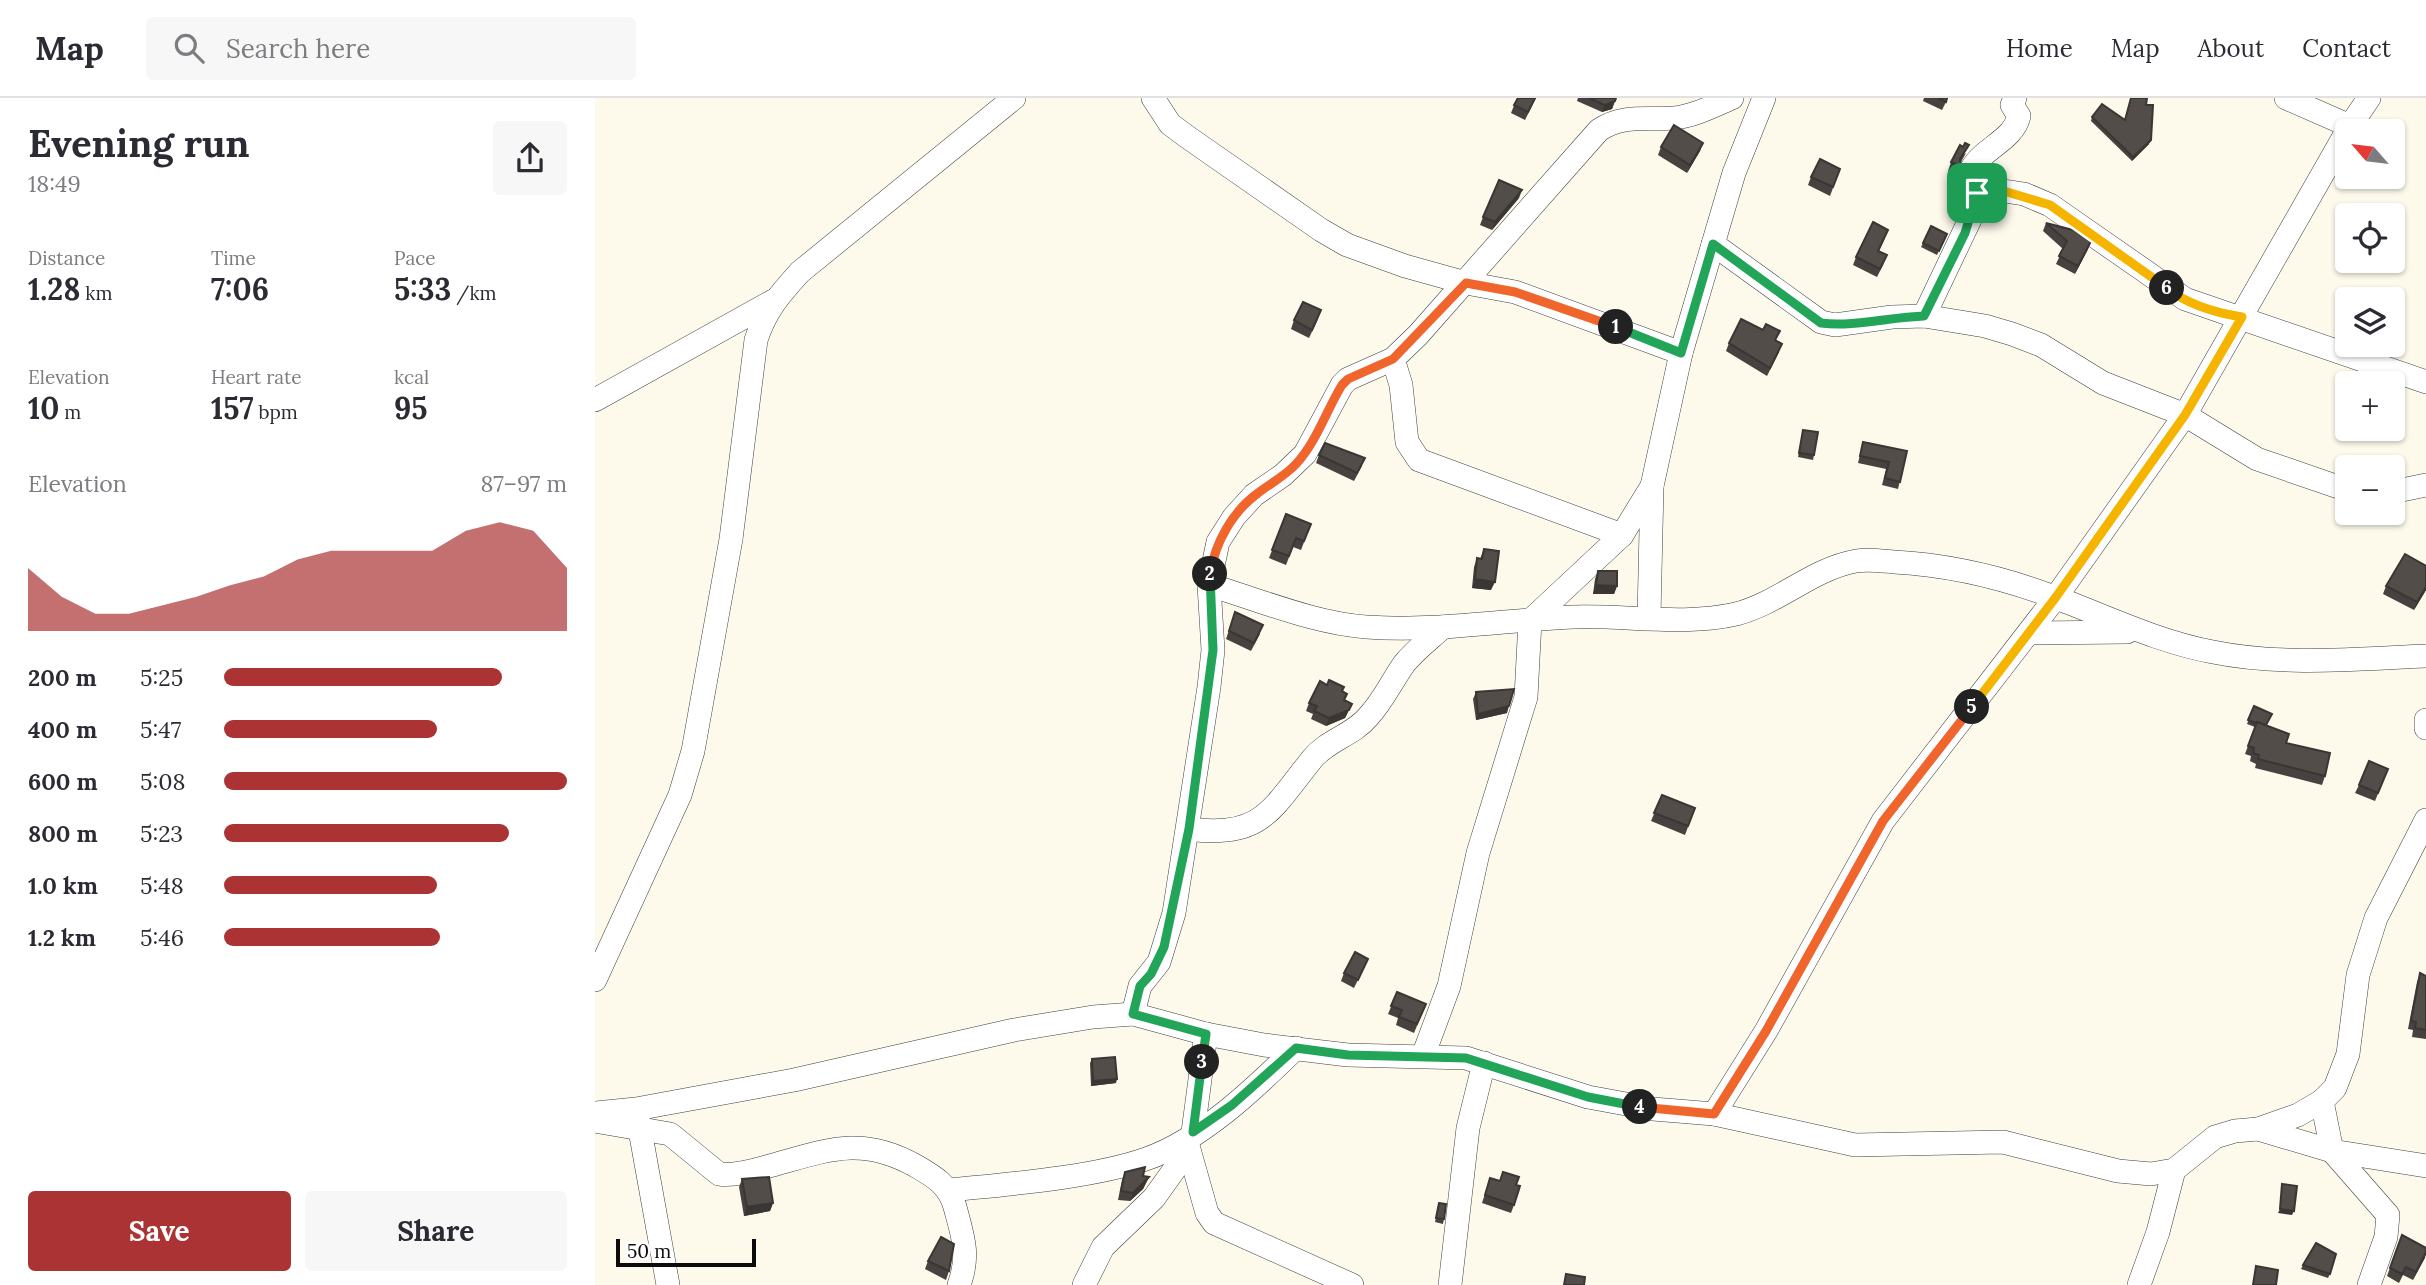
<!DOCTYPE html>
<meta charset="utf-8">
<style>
:root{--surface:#fff;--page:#f7f7f7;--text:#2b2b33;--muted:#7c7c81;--line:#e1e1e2;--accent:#ac3334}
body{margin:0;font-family:Lora,serif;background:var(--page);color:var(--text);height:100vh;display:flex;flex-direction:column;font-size:26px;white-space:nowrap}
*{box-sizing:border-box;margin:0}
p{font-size:23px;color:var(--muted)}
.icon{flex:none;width:38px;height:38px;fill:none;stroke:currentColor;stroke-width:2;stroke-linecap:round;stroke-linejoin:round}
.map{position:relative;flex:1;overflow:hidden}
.drawer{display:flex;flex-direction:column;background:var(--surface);width:595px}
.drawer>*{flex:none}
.needle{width:46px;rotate:298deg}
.tools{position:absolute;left:1740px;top:21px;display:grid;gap:14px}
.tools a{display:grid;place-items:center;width:70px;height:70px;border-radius:7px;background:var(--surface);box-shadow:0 2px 5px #0004;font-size:35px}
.scale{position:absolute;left:21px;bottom:18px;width:140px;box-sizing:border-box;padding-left:7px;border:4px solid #0b0b0b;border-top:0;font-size:19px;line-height:24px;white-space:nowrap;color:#0b0b0b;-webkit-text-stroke:5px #fff;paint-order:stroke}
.pin{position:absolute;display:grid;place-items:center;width:60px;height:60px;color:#fff;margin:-30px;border-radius:14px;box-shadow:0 4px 10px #0006}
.km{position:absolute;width:35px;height:35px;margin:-18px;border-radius:50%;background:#222;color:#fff;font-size:19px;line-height:35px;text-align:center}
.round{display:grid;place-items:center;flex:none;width:74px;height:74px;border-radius:7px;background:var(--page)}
.headline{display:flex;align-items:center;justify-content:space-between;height:119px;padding:0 28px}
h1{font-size:38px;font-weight:800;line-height:52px}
.metrics{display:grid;grid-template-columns:repeat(3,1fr);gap:10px;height:119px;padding:7px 28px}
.metrics div{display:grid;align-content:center}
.metrics b{font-size:30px;font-weight:800}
.metrics small{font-size:19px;font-weight:400}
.metrics p{font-size:19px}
.chart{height:196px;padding:14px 28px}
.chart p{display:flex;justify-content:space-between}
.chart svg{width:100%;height:126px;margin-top:7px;fill:var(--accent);opacity:.7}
.button{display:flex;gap:14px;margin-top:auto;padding:14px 28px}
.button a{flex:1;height:80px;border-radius:7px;background:var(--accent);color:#fff;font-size:28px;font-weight:800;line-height:80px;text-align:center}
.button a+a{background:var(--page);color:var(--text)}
ul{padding:0 28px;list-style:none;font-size:23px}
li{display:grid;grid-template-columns:112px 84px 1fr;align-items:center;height:52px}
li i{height:18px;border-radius:9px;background:var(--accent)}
header{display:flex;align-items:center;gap:42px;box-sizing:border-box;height:98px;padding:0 35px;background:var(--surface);border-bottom:2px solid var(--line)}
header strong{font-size:33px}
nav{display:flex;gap:38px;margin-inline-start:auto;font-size:24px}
.search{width:490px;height:63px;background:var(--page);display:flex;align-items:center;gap:18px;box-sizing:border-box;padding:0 24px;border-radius:7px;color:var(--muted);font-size:26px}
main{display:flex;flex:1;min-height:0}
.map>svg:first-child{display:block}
</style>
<header>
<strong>Map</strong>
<div class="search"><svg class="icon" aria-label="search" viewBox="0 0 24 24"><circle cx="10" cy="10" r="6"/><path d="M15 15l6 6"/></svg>Search here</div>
<nav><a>Home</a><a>Map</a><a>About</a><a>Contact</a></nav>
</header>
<main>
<section class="drawer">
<div class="headline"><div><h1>Evening run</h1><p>18:49</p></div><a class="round"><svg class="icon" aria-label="share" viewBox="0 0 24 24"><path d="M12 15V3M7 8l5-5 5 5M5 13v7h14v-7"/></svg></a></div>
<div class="metrics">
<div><p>Distance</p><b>1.28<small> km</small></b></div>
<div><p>Time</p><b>7:06</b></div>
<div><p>Pace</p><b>5:33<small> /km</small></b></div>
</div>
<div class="metrics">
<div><p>Elevation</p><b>10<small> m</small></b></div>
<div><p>Heart rate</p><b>157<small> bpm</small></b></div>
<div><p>kcal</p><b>95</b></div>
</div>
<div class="chart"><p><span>Elevation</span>87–97 m</p>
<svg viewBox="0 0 160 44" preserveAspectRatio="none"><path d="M0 44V22L10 32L20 38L30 38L40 35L50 32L60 28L70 25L80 19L90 16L100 16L110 16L120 16L130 9L140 6L150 9L160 22V44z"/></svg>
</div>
<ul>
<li><b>200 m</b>5:25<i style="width:81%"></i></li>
<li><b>400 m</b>5:47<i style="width:62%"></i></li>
<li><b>600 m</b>5:08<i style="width:100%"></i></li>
<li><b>800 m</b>5:23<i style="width:83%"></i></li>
<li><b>1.0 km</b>5:48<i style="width:62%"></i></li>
<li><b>1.2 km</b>5:46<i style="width:63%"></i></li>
</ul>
<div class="button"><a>Save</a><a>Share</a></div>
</section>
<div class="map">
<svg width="1831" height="1187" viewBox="0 0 1831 1187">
<rect width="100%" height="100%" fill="#fdfaec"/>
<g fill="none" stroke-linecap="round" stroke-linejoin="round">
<!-- minor casing -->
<g stroke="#3e3e3e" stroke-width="24">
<g id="minor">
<path d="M 558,0 L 575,26 L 591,38 L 726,132 L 752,147 L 810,168 L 871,185 L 920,194 L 1086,255"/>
<path d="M 1691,0 L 1755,28"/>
<path d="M 1383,95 L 1409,93 L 1429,96 L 1455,107 L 1590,201 L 1831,284"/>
<path d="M 1118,146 L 1226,224 L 1240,227 L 1297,219 L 1329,218 L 1390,228 L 1417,236 L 1446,247 L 1508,285 L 1590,317 L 1662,361 L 1752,392"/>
<path d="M 1329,218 L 1379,113 L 1383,95 L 1376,72 C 1387,50 1418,43 1424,18 L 1417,7 L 1420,0"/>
<path d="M 798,261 L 806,287 L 812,344 L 824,362 L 1027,437"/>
<path d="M 0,302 L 178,203"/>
<path d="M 1797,394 L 1831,387"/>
<path d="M 614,487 C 665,502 718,525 771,529 C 841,534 909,522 978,519 C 1031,517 1089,528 1141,516 C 1184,505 1217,471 1261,463 C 1273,461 1287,463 1299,464 C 1354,467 1413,481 1464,501 C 1515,520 1564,544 1618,554 C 1686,568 1762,561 1831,558"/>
<path d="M 1054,519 L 1057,388 L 1086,255 L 1139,75 L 1169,0"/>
<path d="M 1434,535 L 1532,534"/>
<path d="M 1831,622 L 1831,630"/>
<path d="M 594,731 C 668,741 677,710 718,660 C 733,642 758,637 773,619 C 788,603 797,583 809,566 C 820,552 835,541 848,529"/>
<path d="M 0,882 L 85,697 L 98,653 L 136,441 L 161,242 C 170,213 185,196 205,174 L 419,0"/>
<path d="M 538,916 L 545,888 L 564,864 L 579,815 L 614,589 L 618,552 L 614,487 L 623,444 L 639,419 L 659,397 L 688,377 L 710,356 L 747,287 L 753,281 L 798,261 L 823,237 L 1004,32 C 1028,16 1051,22 1079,20 C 1099,18 1118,8 1137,0"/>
<path d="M 828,958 L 854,888 L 883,755 L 931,599 L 935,523 L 1027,437 L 1057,388"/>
<path d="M 1727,1003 L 1737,1053 L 1793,1117 L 1791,1139 L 1774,1187"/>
<path d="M 0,1015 L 41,1011 L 199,982 L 419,932 L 498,919 L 538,916 L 611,936 L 669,947 L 753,957 L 871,960 L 993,999 L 1058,1011 L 1119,1016 L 1260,1047 L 1408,1044 L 1523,1073 L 1556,1076 L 1579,1072 L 1620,1039 L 1640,1033 L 1663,1031 L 1703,1017 L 1727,1003 L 1740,990 L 1753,956 L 1763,877 L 1781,820 L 1831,722"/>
<path d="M 1119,1016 L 1171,933 L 1288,723 L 1461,499 L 1590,317 L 1755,28 L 1774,0"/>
<path d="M 43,1021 L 73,1187"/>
<path d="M 0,1023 L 75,1036 L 124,1076 C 139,1078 157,1073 171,1069 C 230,1053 265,1036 321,1068 C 340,1079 354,1087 360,1109 C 368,1139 375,1157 364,1187"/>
<path d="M 1663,1031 L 1737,1053 L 1831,1068"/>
<path d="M 593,1048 L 612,1115 L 619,1125 L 757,1187"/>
<path d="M 355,1092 C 413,1086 496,1080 551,1061 C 606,1042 660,990 701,950"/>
<path d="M 489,1187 L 508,1149 L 559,1100 L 579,1072 L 598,1034 L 611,936"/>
<path d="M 855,1187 L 873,1030 L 889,965"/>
<path d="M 1544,1187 L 1563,1134 L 1579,1072"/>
</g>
</g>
<!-- minor -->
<use href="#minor" stroke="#fff" stroke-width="23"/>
</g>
<!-- wall -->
<g fill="#47423f">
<path d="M 922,0 L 941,0 L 930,22 L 916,15 Z"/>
<path d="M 983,0 L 1021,0 L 1017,11 L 1007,14 L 982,3 Z"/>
<path d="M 1329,0 L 1353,0 L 1347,12 L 1328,3 Z"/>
<path d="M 1551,7 L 1554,46 L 1537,63 L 1496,23 L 1497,19 L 1530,22 Z"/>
<path d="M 1108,45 L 1105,53 L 1092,75 L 1063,57 L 1066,49 Z"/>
<path d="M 1371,55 L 1366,64 L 1366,69 L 1363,78 L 1353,73 L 1356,64 Z"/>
<path d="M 1245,71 L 1235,98 L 1213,87 L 1216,79 Z"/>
<path d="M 924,100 L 897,132 L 885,127 L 888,119 Z"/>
<path d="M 1451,125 L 1493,151 L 1480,176 L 1461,166 L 1468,151 L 1448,133 Z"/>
<path d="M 1352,136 L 1342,157 L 1326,149 L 1328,145 Z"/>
<path d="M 1290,140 L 1284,153 L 1289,165 L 1282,179 L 1258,167 L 1261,159 Z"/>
<path d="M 1777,163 L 1797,163 L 1799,168 L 1778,173 Z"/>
<path d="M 723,221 L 714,240 L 696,231 L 699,222 Z"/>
<path d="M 1181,243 L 1184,254 L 1172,278 L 1131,253 L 1134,245 Z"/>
<path d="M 1208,332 L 1219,357 L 1218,362 L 1203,359 Z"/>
<path d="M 1268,344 L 1312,353 L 1303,391 L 1287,387 L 1291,371 L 1263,365 Z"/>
<path d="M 724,357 L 767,368 L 759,383 L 721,365 Z"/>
<path d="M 691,416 L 716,426 L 706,452 L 698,449 L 691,467 L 674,460 Z"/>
<path d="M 889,451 L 896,492 L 877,490 L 879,469 L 882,460 L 885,461 Z"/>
<path d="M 1831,468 L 1831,492 L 1819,512 L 1788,496 L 1791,488 Z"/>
<path d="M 1003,473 L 1022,488 L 1019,496 L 998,496 L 1000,481 Z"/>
<path d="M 640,514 L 665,536 L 656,553 L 631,541 Z"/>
<path d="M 747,593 L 753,614 L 750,620 L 731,628 L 716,621 L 718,616 L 711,613 L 714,605 Z"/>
<path d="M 881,594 L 912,615 L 881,622 L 878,601 Z"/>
<path d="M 1659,608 L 1672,628 L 1691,645 L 1730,678 L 1727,687 L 1660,670 L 1661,666 L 1655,663 L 1656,658 L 1650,656 L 1660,629 L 1652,626 Z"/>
<path d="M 1793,671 L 1780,703 L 1760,695 L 1764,687 Z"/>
<path d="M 1067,697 L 1100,710 L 1090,737 L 1056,723 Z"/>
<path d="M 773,861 L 759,890 L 746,883 L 749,875 Z"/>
<path d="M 1825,875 L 1831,878 L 1831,941 L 1817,939 L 1818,932 L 1813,931 L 1822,884 Z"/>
<path d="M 802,894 L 831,906 L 819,935 L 801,927 L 803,920 L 793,916 Z"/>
<path d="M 497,961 L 521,985 L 496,988 L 495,965 Z"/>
<path d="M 530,1074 L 554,1079 L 548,1091 L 535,1103 L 523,1102 L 527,1082 Z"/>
<path d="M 895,1080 L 905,1083 L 919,1107 L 916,1115 L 887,1105 Z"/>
<path d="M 147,1081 L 178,1105 L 175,1113 L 149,1118 L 144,1089 Z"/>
<path d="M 844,1105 L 849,1121 L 848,1126 L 840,1124 Z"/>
<path d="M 1807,1137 L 1831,1150 L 1831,1156 L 1818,1182 L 1808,1177 L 1804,1185 L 1792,1178 Z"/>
<path d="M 333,1163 L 354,1173 L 351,1182 L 330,1171 Z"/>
<path d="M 1708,1167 L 1735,1176 L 1733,1180 L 1706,1171 Z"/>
</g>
<!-- shaded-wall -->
<g fill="#3a3633">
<path d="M 1021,0 L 1017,11 L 1007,14 L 1010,7 Z"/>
<path d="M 1556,42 L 1554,46 L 1537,63 L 1538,59 Z"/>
<path d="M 1108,45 L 1105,53 L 1092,75 L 1095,67 Z"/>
<path d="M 927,92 L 924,100 L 897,132 L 900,124 Z"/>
<path d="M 1496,143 L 1493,151 L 1480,176 L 1483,168 Z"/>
<path d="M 1802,159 L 1799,168 L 1778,173 L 1781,165 L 1789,163 L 1797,163 L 1797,161 Z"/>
<path d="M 1804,223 L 1801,231 L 1797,232 L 1797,224 Z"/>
<path d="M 880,481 L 900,484 L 896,492 L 877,490 Z"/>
<path d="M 1001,487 L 1022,488 L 1019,496 L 998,496 Z"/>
<path d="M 1831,489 L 1831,492 L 1819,512 L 1822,504 Z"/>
<path d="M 757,606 L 750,620 L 731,628 L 734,620 Z"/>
<path d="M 914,608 L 912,615 L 881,622 L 883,616 Z"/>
<path d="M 522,981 L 521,985 L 496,988 L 498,983 Z"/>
<path d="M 554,1079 L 548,1091 L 535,1103 L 538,1095 Z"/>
<path d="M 178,1105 L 175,1113 L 149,1118 L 152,1109 Z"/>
<path d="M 1685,1111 L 1699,1113 L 1697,1117 L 1683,1115 Z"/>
<path d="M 1831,1154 L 1830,1160 L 1818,1182 L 1821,1174 Z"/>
</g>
<!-- building -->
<g fill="#534d49" stroke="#3a3633" stroke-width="2">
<path d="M 923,0 L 940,0 L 933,14 L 919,7 Z"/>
<path d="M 994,0 L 1021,0 L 1020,3 L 1010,7 Z"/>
<path d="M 1343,0 L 1352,0 L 1351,4 Z"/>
<path d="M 1536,0 L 1552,0 L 1551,7 L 1558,7 L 1556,42 L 1538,59 L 1497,19 L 1507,6 L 1530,22 Z"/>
<path d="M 1079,27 L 1108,45 L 1095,67 L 1066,49 Z"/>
<path d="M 1370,45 L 1374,47 L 1365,61 L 1366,69 L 1356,64 L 1365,47 L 1368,49 Z"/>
<path d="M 1225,61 L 1245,71 L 1238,89 L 1216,79 Z"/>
<path d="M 904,82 L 927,92 L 900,124 L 888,119 Z"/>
<path d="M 1278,124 L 1293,132 L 1283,153 L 1292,157 L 1285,171 L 1261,159 Z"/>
<path d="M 1451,125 L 1478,132 L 1496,143 L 1483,168 L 1464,158 L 1472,143 Z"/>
<path d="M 1336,128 L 1352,136 L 1344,153 L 1328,145 Z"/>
<path d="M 1797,141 L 1802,159 L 1797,161 Z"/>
<path d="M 1790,196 L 1790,199 L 1802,198 L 1804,223 L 1797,224 L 1797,201 L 1765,201 Z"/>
<path d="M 708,204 L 726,212 L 717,232 L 699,222 Z"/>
<path d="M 1146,221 L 1168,232 L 1171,226 L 1185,233 L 1180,242 L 1187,246 L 1175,270 L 1134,245 Z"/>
<path d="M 1208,332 L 1223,334 L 1219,357 L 1204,355 Z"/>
<path d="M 1268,344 L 1312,353 L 1305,384 L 1290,380 L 1294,364 L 1265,358 Z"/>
<path d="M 730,345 L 770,360 L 762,375 L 724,357 Z"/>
<path d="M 691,416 L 716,426 L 709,443 L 701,440 L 694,458 L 677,452 Z"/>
<path d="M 889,451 L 904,453 L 900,484 L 880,481 L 882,460 L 887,461 Z"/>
<path d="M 1810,456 L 1831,468 L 1831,489 L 1822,504 L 1791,488 Z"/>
<path d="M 1003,473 L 1022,473 L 1022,488 L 1001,487 Z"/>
<path d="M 640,514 L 668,527 L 659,545 L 634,533 Z"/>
<path d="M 734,582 L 749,589 L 747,593 L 752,596 L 749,602 L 757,606 L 754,612 L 734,620 L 719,613 L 722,608 L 714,605 L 725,583 L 732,587 Z"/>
<path d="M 919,591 L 914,608 L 883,616 L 881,594 Z"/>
<path d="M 1659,608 L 1677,616 L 1671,627 L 1662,624 L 1661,625 L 1653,622 Z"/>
<path d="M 1662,624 L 1694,636 L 1691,645 L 1735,655 L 1730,678 L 1663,661 L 1664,657 L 1658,655 L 1659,650 L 1653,648 Z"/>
<path d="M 1774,663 L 1793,671 L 1783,695 L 1764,687 Z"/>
<path d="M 1067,697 L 1100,710 L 1093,728 L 1059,715 Z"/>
<path d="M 760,854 L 773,861 L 763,882 L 749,875 Z"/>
<path d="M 1825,875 L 1831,878 L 1831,932 L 1820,930 L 1821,924 L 1816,923 Z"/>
<path d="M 802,894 L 831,906 L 822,926 L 804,919 L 807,912 L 796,908 Z"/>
<path d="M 520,959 L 522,981 L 498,983 L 497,961 Z"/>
<path d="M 550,1069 L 548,1078 L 554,1079 L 538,1095 L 526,1093 L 530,1074 Z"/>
<path d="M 908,1074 L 924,1079 L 921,1087 L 925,1088 L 919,1107 L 890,1097 L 895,1080 L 905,1083 Z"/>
<path d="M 174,1079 L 178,1105 L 152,1109 L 147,1081 Z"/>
<path d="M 1687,1086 L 1702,1088 L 1699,1113 L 1685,1111 Z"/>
<path d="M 844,1105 L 851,1106 L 849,1121 L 841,1120 Z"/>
<path d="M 1807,1137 L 1831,1150 L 1831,1154 L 1821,1174 L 1811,1169 L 1807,1176 L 1795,1170 Z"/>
<path d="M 346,1139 L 359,1146 L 354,1173 L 333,1163 Z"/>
<path d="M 1721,1145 L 1741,1156 L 1735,1176 L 1708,1167 Z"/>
<path d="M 1661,1168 L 1683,1172 L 1681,1187 L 1658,1187 Z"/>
<path d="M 971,1176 L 990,1179 L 989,1187 L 969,1187 Z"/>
</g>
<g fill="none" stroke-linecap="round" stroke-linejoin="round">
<!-- split-1 casing -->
<g stroke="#fff" stroke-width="14">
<path id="split-1" d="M 1021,229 L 1086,255 L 1118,146 L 1226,225 C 1259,229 1295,219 1329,218 L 1370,135 L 1382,95"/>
</g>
<!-- split-2 casing -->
<g stroke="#fff" stroke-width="14">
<path id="split-2" d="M 615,476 C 620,445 637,414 663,395 C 676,385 690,378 701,366 C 722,343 731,313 747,287 L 753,281 L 798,261 L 871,185 L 920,194 L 1021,229"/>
</g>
<!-- split-3 casing -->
<g stroke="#fff" stroke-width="14">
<path id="split-3" d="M 607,964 L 611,936 L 538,916 L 545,888 L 556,876 L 569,849 L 594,731 L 618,552 L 615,476"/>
</g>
<!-- split-4 casing -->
<g stroke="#fff" stroke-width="14">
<path id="split-4" d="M 607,964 L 598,1034 L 637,1007 L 701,950 L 753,957 L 871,960 L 993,999 L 1045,1009"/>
</g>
<!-- split-5 casing -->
<g stroke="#fff" stroke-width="14">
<path id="split-5" d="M 1045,1009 L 1119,1016 L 1171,933 L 1288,723 L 1377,609"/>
</g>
<!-- split-6 casing -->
<g stroke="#fff" stroke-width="14">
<path id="split-6" d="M 1377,609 L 1461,499 L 1590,317 L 1647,219 C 1622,215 1593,207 1572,190"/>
</g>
<!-- split-7 casing -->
<g stroke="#fff" stroke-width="14">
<path id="split-7" d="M 1382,95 L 1409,93 L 1455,107 L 1572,190"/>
</g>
<!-- split-1 -->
<use href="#split-1" stroke="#22a559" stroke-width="9"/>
<!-- split-2 -->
<use href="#split-2" stroke="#f0652b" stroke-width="9"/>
<!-- split-3 -->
<use href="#split-3" stroke="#22a559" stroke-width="9"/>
<!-- split-4 -->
<use href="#split-4" stroke="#22a559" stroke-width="9"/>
<!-- split-5 -->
<use href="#split-5" stroke="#f0652b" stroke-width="9"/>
<!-- split-6 -->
<use href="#split-6" stroke="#f5b400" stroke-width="9"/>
<!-- split-7 -->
<use href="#split-7" stroke="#f5b400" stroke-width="9"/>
</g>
</svg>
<div class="tools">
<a><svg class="needle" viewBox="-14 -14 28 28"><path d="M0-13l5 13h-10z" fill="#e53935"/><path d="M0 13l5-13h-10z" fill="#7c7c81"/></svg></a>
<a><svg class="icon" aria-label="locate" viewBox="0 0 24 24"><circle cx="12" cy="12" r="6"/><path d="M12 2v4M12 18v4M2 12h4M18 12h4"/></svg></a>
<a><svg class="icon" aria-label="layers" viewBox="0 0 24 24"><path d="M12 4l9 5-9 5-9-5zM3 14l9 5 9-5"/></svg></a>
<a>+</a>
<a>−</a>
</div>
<div class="scale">50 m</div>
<div class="pin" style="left:1382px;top:95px;background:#1e9e55"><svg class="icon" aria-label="arrive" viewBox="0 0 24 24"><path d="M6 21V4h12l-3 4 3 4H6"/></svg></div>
<b class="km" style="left:1021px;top:229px">1</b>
<b class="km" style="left:615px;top:476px">2</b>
<b class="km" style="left:607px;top:964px">3</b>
<b class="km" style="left:1045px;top:1009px">4</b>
<b class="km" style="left:1377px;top:609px">5</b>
<b class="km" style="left:1572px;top:190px">6</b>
</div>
</main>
